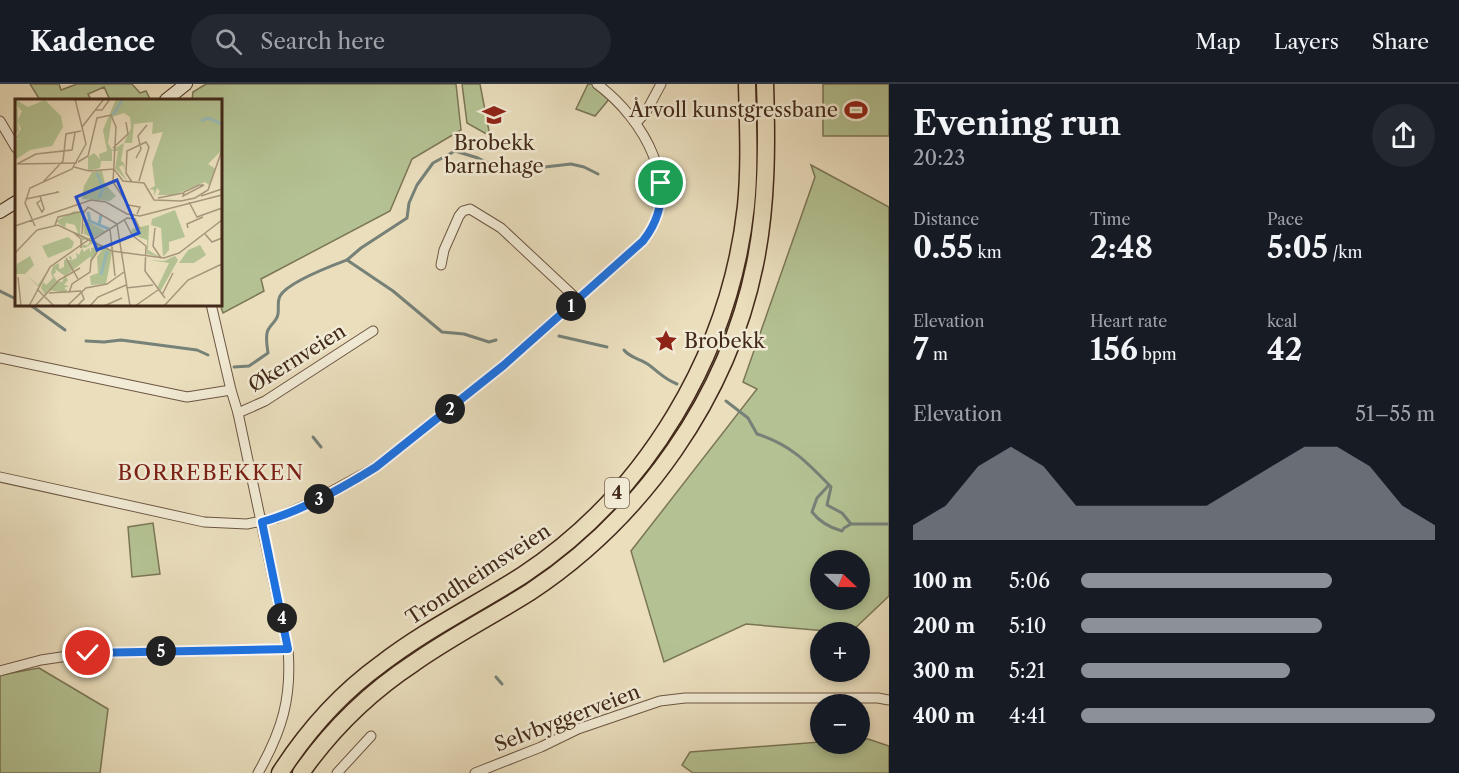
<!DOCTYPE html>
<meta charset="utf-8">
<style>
:root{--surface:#171b24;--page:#242831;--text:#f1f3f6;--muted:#9ea1a6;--line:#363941;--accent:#8c9099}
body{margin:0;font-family:"Libre Caslon Text",serif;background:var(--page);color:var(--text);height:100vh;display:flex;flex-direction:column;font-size:22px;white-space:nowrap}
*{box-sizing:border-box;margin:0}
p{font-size:20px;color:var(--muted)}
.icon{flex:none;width:33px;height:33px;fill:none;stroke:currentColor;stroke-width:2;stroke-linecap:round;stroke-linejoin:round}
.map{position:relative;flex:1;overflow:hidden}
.side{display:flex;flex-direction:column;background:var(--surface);width:570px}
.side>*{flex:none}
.needle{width:39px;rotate:112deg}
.tools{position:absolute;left:810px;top:466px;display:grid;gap:12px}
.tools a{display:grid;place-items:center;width:60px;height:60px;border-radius:50%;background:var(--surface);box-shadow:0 3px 9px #0003;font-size:30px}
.pin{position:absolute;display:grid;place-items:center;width:51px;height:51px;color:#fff;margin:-26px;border:3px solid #fff;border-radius:50%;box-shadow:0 2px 6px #0007}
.km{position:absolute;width:30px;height:30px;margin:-15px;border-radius:50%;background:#222;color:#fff;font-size:16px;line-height:30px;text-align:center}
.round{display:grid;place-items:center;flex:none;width:63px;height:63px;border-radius:32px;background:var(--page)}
.head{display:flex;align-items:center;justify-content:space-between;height:102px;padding:0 24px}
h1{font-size:33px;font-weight:700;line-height:45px}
.stats{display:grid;grid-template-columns:repeat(3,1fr);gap:9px;height:102px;padding:6px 24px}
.stats div{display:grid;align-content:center}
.stats b{font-size:30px;font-weight:700}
.stats small{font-size:16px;font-weight:400}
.stats p{font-size:16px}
.chart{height:168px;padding:12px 24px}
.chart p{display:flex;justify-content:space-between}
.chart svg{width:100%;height:108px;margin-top:6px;fill:var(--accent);opacity:.7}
ul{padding:0 24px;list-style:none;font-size:20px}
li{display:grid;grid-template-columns:96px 72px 1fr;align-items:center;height:45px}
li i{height:15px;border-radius:8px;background:var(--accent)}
header{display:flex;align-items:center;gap:36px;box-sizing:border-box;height:84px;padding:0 30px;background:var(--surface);border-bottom:2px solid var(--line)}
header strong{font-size:28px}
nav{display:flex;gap:33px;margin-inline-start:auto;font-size:21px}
.search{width:420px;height:54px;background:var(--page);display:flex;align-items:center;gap:15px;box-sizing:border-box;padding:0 21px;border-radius:33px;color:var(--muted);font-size:22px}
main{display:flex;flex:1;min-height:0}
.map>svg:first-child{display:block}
</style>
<header>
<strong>Kadence</strong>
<div class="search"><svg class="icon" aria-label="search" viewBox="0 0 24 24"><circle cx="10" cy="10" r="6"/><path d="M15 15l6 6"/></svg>Search here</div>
<nav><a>Map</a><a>Layers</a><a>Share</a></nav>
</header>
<main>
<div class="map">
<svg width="889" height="689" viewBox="0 0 889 689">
<rect width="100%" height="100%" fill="#eadebd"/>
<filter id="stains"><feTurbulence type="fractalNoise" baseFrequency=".00333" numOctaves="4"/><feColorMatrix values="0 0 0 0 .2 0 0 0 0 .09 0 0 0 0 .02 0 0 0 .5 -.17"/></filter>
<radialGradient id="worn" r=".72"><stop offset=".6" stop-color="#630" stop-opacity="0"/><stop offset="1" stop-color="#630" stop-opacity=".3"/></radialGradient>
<!-- green -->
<g fill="#b4c293" stroke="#7b7656" stroke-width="1.5" fill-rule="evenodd">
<path d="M 30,0 L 59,0 L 61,6 L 77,0 L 132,0 L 140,9 L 146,7 L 150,15 L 148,16 L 110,16 L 104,3 L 88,10 L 91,16 L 40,16 Z"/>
<path d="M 206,0 L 456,0 L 461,46 L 412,75 L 390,127 L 261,195 L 264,207 L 223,229 L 220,220 L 220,16 L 192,16 L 193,8 Z"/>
<path d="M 462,0 L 480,0 L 490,52 L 467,39 Z"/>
<path d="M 588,0 L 593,0 L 610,14 L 595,32 L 576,25 Z"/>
<rect x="823" y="0" width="66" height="52"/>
<path d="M 811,81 L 889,123 L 889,512 L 850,549 L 746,540 L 664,578 L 631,467 L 757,305 L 743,298 L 815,93 ZM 820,477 L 860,477 L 860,516 L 820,516 Z"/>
<path d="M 153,439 L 160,490 L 132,493 L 128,443 Z"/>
<path d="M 39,584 L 108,625 L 100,689 L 0,689 L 0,591 Z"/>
<path d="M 860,655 L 868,655 L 889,662 L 889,689 L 693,689 L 682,681 L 690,668 L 820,658 L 820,660 L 860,660 Z"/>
</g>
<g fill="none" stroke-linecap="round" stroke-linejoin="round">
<!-- stream -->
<g stroke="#768178" stroke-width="3">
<path d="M 347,176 L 361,164 L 407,134 L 409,119 L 417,101 L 433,79 L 455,67 L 478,74 L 506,88 L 518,89 L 536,84 L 571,80 L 584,83 L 598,90"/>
<path d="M 0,207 L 16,215"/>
<path d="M 29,220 L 65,246"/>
<path d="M 559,252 L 607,263"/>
<path d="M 86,257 L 104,258 L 121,256 L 197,266 L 208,271"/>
<path d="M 624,266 C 630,274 641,275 649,281 C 661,290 663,294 677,300"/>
<path d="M 234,283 L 249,282 L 268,269 C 267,262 265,252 268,246 C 271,240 277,237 278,230 C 279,224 277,218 280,212 C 288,198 331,182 347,176 L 393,207 L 442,248 L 464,250 L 489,258 L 496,256"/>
<path d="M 726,317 L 748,334 L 757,350 C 791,361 807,378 831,403 L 827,421 L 842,429 L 851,440 L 889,440"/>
<path d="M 313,353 L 321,363"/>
<path d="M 829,401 L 817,414 L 812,428 C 819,437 831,444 842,447 L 844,444 L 851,440"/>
<path d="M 496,593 L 502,600"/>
</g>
<!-- street casing -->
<g stroke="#6c5642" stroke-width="11">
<g id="street">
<path d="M 0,37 L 16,64"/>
<path d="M 636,39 L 646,28 L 661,0"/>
<path d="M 441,181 L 444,166 L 459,132 L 463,127 L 470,125 L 501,144 L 578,216"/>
<path d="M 211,220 L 231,306 L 238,329 L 288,565 C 292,614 282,647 258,689"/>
<path d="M 0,274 L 187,313 L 231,306"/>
<path d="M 238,329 L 265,317 L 373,247"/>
<path d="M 0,393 L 204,438 L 247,440 L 277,434 L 310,419 L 376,383 L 504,281 L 643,157 C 686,105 643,34 597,0"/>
<path d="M 0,587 L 41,576 L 88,569 L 288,565"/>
<path d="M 337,689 L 371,652"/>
<path d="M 475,689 L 541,663 L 578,645 L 660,617 L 685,614 L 878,614 L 889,616"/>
</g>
</g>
<!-- secondary casing -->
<g stroke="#422919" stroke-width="14">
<g id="secondary">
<path d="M 166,16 L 186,0"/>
<path d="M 0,128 L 16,118"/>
</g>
</g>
<!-- highway casing -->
<g stroke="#422919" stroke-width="19">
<g id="highway">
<path d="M 280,689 C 307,647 341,609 381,580 C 425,546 476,521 523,491 C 647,409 730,269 746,122 C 750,82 748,41 747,0"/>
<path d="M 301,689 C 331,646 370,608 414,579 C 451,553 492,532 530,508 C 642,434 728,313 755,180 C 767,122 767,60 765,0"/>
</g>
</g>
<!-- street -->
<use href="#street" stroke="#f1ead4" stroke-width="9"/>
<!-- secondary -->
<use href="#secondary" stroke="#f1ead4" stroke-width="12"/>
<!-- highway -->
<use href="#highway" stroke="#eadebd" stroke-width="16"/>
</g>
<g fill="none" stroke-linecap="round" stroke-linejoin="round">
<!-- route casing -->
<g stroke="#fff" stroke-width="12">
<path id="route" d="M 88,569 L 288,565 L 262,438 C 302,427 341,405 376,383 L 504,281 L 643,157 C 657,139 662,122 661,99"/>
</g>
<!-- route -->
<use href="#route" stroke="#1a73e8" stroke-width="8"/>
</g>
<!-- icons -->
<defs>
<g id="stadium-bare" transform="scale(1.8)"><path d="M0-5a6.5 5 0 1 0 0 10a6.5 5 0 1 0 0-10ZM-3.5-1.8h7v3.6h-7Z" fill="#8f2418" stroke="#f1ead4" stroke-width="2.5" paint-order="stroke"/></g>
<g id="school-bare" transform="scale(1.8)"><path d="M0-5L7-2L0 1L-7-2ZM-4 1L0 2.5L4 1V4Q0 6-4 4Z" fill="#8f2418" stroke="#f1ead4" stroke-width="2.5" paint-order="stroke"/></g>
<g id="sight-bare" transform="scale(1.8)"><path d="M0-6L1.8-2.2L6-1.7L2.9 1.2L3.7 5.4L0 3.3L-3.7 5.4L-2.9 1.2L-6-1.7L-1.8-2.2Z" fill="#8f2418" stroke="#f1ead4" stroke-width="2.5" paint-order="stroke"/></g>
</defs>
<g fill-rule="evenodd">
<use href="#stadium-bare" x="856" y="26"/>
<use href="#school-bare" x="494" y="31"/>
<use href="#sight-bare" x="666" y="257"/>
</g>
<g text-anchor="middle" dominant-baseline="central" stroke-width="5" stroke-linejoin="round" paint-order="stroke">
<!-- shield labels -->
<rect fill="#f1ead4" stroke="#766351" stroke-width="1.5" x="605" y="394" width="24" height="30" rx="4.5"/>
<g font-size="18" font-weight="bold" fill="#422919">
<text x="617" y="409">4</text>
</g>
<!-- poi labels -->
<g font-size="20" fill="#422919" stroke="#f1ead4" text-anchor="end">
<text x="838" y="26">Årvoll kunstgressbane</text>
<text x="494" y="59" text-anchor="middle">Brobekk<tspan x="494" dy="23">barnehage</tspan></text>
<text x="684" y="257" text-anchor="start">Brobekk</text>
</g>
<!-- street labels -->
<g font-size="20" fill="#422919" stroke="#f1ead4">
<text transform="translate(297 274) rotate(-32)">Økernveien</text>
<text transform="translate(478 490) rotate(-33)">Trondheimsveien</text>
<text transform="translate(567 634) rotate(-21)">Selvbyggerveien</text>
</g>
<!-- neighbourhood labels -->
<g font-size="21" letter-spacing="1.5" fill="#7a1f14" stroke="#f1ead4">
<text x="211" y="388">BORREBEKKEN</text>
</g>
</g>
<!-- overview -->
<g transform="translate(15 15)">
<rect width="207" height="207" fill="#eadebd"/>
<path d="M 0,0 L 13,8 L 30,1 L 46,17 L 48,28 L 37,47 L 15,51 L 0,61 L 0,40 L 7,41 L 0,39 L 6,30 L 3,23 L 4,32 L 0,35 L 0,10 L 3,9 L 3,21 L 7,12 L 3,8 L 0,9 ZM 101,0 L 207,0 L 207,51 L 193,65 L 201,70 L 194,86 L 190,83 L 159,96 L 143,96 L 145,92 L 142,89 L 139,97 L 139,91 L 134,90 L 140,87 L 137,64 L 148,33 L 137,35 L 138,23 L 119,25 L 117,44 L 109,44 L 116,29 L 115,18 L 109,14 L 97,18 L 93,44 L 97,51 L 109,44 L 106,62 L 109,64 L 110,72 L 108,66 L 104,68 L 112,82 L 100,69 L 103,52 L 97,52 L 97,62 L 86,62 L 85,69 L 73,72 L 73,58 L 79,54 L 85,60 L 84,55 L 92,52 L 88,31 ZM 87,71 L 90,85 L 101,97 L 95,102 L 67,100 L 69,87 L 77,73 ZM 160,111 L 170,138 L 154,143 L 154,151 L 148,158 L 146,129 L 136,126 L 137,120 ZM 59,112 L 67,113 L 65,135 L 75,140 L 68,141 L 67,146 L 73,146 L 76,141 L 81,142 L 86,147 L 75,163 L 76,157 L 50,177 L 40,170 L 41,173 L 38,176 L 42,182 L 47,183 L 50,177 L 53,181 L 49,186 L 54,187 L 49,189 L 52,191 L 53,194 L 33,191 L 31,197 L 26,189 L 28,183 L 31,186 L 38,179 L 36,174 L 38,167 L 44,164 L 44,170 L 49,168 L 49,161 L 56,161 L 53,158 L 56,157 L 57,161 L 62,159 L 61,154 L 64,156 L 67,149 L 69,153 L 74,149 L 76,154 L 76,149 L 81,148 L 78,144 L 70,149 L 66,148 L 67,139 L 59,133 L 63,134 L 60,126 L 51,124 L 50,129 L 41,122 ZM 73,120 L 77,125 L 91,132 L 78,139 L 69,135 L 68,126 ZM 134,126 L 133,151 L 145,158 L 132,155 L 132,141 L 116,135 L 117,130 ZM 53,138 L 59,143 L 57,149 L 33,159 L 27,147 ZM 185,146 L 191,156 L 179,164 L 164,164 L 173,151 ZM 89,148 L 97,153 L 91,185 L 76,186 L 75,177 L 83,174 L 82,158 ZM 15,157 L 19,166 L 10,175 L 23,186 L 35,168 L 24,188 L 10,175 L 0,175 L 2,165 ZM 160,157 L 163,161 L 145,193 L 142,189 L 154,164 L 134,161 L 149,162 Z" fill="#b4c293"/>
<path fill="none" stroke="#99bbb7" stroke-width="3" d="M 98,16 L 108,0M 186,22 L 193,19 L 207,25M 82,74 L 88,89 L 84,99M 73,113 L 75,122 L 84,126M 86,116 L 84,126 L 94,130M 86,176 L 92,152"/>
<path fill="none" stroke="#a7967b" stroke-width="1.5" d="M 60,0 L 67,28M 80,11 L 87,11 L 95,0M 98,49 L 113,35 L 111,23M 121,59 L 126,50 L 123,37 L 132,26M 63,63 L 73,57 L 82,19 L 96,16 L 101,28 L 98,83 L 113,106 L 125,108 L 122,115M 2,65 L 21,55 L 57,51 L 60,34M 2,65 L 62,64M 59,68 L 74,72 L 99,70 L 108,82 L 129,84 L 139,101 L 166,102 L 180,99 L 193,91 L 207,51M 28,83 L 48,62 L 51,35 L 66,32M 117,83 L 111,74 L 112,52 L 131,43 L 134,48 L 124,82M 184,86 L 189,86 L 168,97 L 169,93 ZM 25,97 L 29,110 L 27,113 L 22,104 L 26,101M 186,97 L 207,90M 143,99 L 168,94M 11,100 L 44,93 L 41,93M 174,103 L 182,118 L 207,109M 109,120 L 117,136 L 131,147 L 130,172 L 150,199M 40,126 L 43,118 L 69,112M 0,127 L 76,101 L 91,103 L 112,115 L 125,117 L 207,96M 20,127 L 10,104 L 15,89 L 57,70 L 71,45 L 67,28 L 89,0M 140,129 L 138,147 L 146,159M 173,129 L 172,125 L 188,118M 95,130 L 100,177M 22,131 L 43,126 L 97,152 L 149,159 L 164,154 L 207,121M 58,133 L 66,140 L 66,149M 67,135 L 68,115 L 73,108 L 102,125 L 115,207M 190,135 L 197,143 L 207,139M 79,140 L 112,119 L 120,120 L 125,130M 0,154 L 22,131M 51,159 L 63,180M 3,178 L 6,207M 111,189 L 138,186M 22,190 L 39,207M 34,194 L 66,192M 54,194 L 57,185 L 75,173 L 76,162 L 87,146M 147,196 L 158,174M 14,207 L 35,168 L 76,139M 20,207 L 44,181 L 65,169M 52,207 L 71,189 L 92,185 L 109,173M 62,207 L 69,200 L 66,192M 75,207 L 83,198 L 111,186M 89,207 L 107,199M 120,207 L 143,191M 149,207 L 173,181 L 207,165"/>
<path fill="#1d4ed8" fill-opacity="0.15" stroke="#1d4ed8" stroke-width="3" d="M 102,81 L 124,134 L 82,151 L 61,98 Z"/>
<rect width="207" height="207" fill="none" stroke="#422919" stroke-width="3"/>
</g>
<rect width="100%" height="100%" filter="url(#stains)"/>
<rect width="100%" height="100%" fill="url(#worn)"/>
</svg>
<div class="tools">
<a><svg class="needle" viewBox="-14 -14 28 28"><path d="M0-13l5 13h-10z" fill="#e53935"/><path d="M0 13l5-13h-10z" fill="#9ea1a6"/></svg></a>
<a>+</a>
<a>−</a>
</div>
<div class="pin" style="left:661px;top:99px;background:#1e9e55"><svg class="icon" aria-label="arrive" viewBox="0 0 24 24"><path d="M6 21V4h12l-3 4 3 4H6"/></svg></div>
<div class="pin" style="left:88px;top:569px;background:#d93025"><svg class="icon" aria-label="check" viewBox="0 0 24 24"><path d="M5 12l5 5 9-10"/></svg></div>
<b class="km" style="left:571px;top:222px">1</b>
<b class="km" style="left:450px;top:325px">2</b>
<b class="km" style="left:319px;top:415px">3</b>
<b class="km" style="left:282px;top:534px">4</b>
<b class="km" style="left:161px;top:567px">5</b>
</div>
<section class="side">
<div class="head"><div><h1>Evening run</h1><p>20:23</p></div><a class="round"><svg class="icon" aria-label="share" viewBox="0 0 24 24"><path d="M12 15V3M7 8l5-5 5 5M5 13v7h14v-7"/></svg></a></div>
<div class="stats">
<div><p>Distance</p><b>0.55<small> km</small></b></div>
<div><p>Time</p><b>2:48</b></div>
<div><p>Pace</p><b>5:05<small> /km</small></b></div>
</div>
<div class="stats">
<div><p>Elevation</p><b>7<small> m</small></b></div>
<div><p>Heart rate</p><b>156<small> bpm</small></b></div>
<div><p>kcal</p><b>42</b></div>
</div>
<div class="chart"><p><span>Elevation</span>51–55 m</p>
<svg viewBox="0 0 160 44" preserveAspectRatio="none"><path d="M0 44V38L10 30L20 14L30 6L40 14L50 30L60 30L70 30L80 30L90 30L100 22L110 14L120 6L130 6L140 14L150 30L160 38V44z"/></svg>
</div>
<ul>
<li><b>100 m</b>5:06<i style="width:71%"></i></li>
<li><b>200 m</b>5:10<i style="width:68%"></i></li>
<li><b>300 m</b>5:21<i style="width:59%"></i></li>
<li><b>400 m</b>4:41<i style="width:100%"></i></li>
</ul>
</section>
</main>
